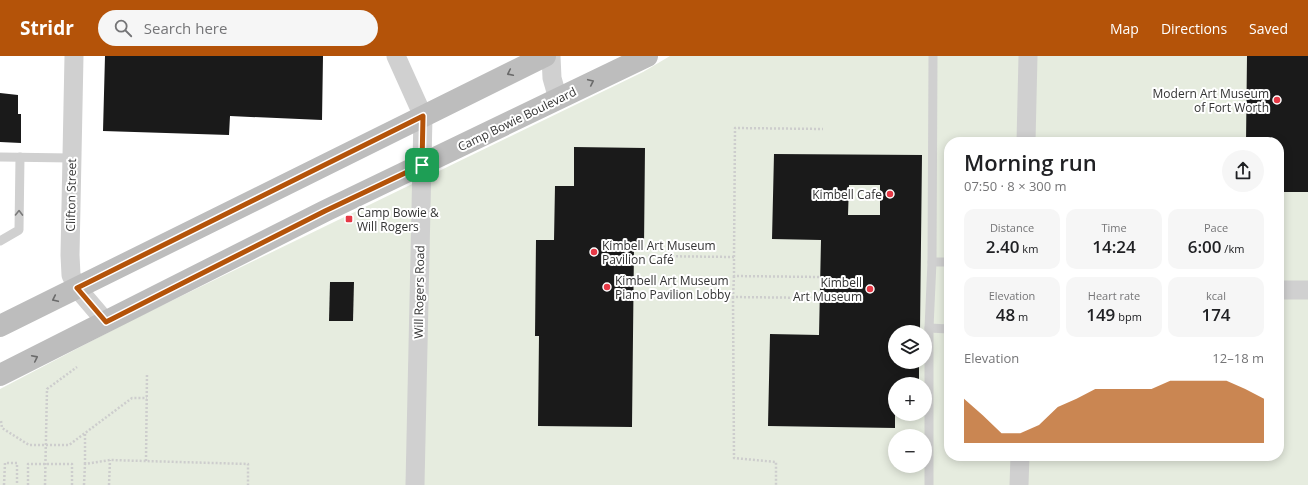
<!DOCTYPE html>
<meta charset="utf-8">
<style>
:root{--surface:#fff;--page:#f6f6f6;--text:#202124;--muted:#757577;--accent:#b45309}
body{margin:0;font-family:"Open Sans",sans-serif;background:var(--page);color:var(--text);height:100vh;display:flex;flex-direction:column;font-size:15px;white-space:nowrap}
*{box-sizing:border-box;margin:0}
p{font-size:13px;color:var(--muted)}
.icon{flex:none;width:22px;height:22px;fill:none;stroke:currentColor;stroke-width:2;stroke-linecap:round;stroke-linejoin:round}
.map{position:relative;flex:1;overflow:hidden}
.sheet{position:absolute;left:944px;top:81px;width:340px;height:324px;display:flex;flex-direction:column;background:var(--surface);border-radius:16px;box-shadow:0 2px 10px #0003}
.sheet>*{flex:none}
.fabs{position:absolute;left:888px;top:269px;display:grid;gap:8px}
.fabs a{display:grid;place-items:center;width:44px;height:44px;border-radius:50%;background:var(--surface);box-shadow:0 2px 10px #0003;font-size:20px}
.pin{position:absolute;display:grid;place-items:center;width:34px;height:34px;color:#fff;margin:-17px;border-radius:8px;box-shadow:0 2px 6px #0006}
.round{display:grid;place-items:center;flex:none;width:42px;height:42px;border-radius:21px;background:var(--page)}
.overview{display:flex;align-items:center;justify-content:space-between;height:68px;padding:0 20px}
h1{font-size:22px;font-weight:600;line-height:30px}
.metrics{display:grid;grid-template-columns:repeat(3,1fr);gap:6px;height:68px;padding:4px 20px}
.metrics div{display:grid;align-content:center;border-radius:10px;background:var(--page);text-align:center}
.metrics b{font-size:17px;font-weight:600}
.metrics small{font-size:11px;font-weight:400}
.metrics p{font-size:11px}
.chart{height:112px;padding:8px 20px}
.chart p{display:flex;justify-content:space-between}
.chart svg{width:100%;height:72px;margin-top:4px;fill:var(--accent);opacity:.7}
header{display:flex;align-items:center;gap:24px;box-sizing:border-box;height:56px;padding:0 20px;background:var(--accent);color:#fff}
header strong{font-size:19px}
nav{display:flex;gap:22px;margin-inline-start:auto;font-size:14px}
.search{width:280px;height:36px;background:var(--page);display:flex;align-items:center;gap:10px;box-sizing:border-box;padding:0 14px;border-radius:22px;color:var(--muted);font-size:15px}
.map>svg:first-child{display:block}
</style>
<header>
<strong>Stridr</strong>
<div class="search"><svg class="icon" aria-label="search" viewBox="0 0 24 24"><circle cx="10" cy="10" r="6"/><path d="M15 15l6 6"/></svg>Search here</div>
<nav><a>Map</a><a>Directions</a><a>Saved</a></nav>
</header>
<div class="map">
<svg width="1308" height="429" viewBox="0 0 1308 429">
<rect width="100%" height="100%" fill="#fff"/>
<!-- green -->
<path fill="#e6ecdf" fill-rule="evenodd" d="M 670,0 L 1308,0 L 1308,429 L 0,429 L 0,333 L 128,266 L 643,16 ZM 949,86 L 1279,86 L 1279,400 L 949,400 ZM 895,276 L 925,276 L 925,306 L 895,306 ZM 895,328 L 925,328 L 925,358 L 895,358 ZM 895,380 L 925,380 L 925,410 L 895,410 Z"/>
<!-- building -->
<g fill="#1a1a1a" fill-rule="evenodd">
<path d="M 105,0 L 323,0 L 322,64 L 230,60 L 229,79 L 103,75 Z"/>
<path d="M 1247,0 L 1308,0 L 1308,136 L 1279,136 L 1279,86 L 1246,86 Z"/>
<path d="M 0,37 L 18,39 L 18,58 L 21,58 L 21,87 L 0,86 Z"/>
<path d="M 574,91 L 645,92 L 644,190 L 634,190 L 632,371 L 538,370 L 539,280 L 535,280 L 536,184 L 554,184 L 555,130 L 574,130 Z"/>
<path d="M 774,98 L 922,99 L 920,276 L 895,276 L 895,306 L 919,306 L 919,328 L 895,328 L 895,372 L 768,370 L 770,278 L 819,279 L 821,184 L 772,183 ZM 849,129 L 880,129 L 880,159 L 848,159 Z"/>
<path d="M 330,226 L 354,226 L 353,265 L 329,265 Z"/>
</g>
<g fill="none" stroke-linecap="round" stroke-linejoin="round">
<!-- path -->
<g stroke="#cdcdcd" stroke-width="2.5" stroke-dasharray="2 2" stroke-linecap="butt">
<path d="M 648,200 L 734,201 L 734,220 L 820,221"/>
<path d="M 734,201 L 735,72 L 823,73"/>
<path d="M 734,220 L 733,241 L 820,242"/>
<path d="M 733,241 L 734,402 L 776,406 L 776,429"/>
<path d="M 1,365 L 2,372 L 29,389 L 69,389 L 132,342 L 147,342"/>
<path d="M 85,378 L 85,408"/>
<path d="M 146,405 L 147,317"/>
<path d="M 4,429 L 5,407 L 17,407 L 17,429"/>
<path d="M 28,429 L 28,408 L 72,408 L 72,429"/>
<path d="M 45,429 L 47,333 L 77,311"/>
<path d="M 84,429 L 85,408 L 110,404 L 248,408 L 248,429"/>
<path d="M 109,429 L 110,404"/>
</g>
<!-- lane -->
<g stroke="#d0d0d0" stroke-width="9">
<path d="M 0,101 L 72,102"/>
<path d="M 0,185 L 19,174 L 20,101"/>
<path d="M 932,206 L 933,0"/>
<path d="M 929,272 L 949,273"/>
<path d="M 929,429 L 929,272 L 932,206 L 949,206"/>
</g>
<!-- street -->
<g stroke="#d0d0d0" stroke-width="19">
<path d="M 74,0 L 70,199 L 71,219 L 77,232 L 106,266"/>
<path d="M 396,0 L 423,60 L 415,429"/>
<path d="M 551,0 L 552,22 L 558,43"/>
<path d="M 1026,86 L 1028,0"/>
<path d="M 1279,234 L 1308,234"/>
<path d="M 1019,429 L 1020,400"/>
</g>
<!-- secondary -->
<g stroke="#bdbdbd" stroke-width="22">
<path d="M 0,270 L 545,0"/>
<path d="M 0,319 L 325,155 L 647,0"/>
</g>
</g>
<!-- one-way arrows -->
<defs><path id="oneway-chevron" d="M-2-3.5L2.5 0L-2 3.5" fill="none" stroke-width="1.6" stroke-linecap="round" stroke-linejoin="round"/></defs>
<g stroke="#6a6a6a">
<use href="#oneway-chevron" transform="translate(510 17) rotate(154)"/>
<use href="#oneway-chevron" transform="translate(591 26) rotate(-25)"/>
<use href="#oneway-chevron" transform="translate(55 243) rotate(155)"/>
<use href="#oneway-chevron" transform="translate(35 302) rotate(-26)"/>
</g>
<use stroke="#7a7a7a" href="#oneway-chevron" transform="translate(19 157) rotate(-89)"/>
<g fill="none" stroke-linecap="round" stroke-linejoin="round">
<!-- route casing -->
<g stroke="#fff" stroke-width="8">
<path id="route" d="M 423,60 L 422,109 L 325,155 L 106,266 L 77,232 Z"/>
</g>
<!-- route -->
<use href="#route" stroke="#b45309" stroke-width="5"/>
</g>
<!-- markers -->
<g fill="#e63946" stroke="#fff" stroke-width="1.5">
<circle cx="1277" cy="44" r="4"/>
<circle cx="890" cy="138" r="4"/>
<rect x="345" y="159" width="8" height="8" rx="2"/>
<circle cx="594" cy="196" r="4"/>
<circle cx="607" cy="231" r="4"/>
<circle cx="870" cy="233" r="4"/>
</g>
<g text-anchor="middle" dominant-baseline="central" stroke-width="4" stroke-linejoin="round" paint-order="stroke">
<!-- poi labels -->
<g font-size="12" fill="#333" stroke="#fff" text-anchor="end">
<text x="1269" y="37">Modern Art Museum<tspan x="1269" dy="14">of Fort Worth</tspan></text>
<text x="882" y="138">Kimbell Cafe</text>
<text x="357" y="156" text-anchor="start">Camp Bowie &amp;<tspan x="357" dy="14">Will Rogers</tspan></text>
<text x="602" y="189" text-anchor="start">Kimbell Art Museum<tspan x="602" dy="14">Pavilion Café</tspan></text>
<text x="615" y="224" text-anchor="start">Kimbell Art Museum<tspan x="615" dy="14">Piano Pavilion Lobby</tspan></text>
<text x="862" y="226">Kimbell<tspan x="862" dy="14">Art Museum</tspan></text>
</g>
<!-- street labels -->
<g font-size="12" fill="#333" stroke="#fff">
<text transform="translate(517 63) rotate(-26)">Camp Bowie Boulevard</text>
<text transform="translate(71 139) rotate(-89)">Clifton Street</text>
<text transform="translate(419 236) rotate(-89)">Will Rogers Road</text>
</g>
</g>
</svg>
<div class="fabs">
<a><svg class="icon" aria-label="layers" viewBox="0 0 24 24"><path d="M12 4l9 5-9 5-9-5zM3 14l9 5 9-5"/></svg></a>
<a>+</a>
<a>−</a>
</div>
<div class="pin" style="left:422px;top:109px;background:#1e9e55"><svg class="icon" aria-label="arrive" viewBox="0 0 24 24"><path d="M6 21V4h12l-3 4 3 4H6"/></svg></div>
<section class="sheet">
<div class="overview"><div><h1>Morning run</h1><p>07:50 · 8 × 300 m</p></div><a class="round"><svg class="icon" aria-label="share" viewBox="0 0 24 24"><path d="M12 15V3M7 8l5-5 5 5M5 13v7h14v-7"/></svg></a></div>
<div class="metrics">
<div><p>Distance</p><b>2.40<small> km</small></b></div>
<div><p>Time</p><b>14:24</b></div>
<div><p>Pace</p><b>6:00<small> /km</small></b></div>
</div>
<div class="metrics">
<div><p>Elevation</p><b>48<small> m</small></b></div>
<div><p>Heart rate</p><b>149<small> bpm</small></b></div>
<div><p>kcal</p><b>174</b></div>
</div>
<div class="chart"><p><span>Elevation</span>12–18 m</p>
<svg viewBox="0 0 160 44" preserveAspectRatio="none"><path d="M0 44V17L10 27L20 38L30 38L40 33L50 22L60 17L70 11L80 11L90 11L100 11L110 6L120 6L130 6L140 6L150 11L160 17V44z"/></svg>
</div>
</section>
</div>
